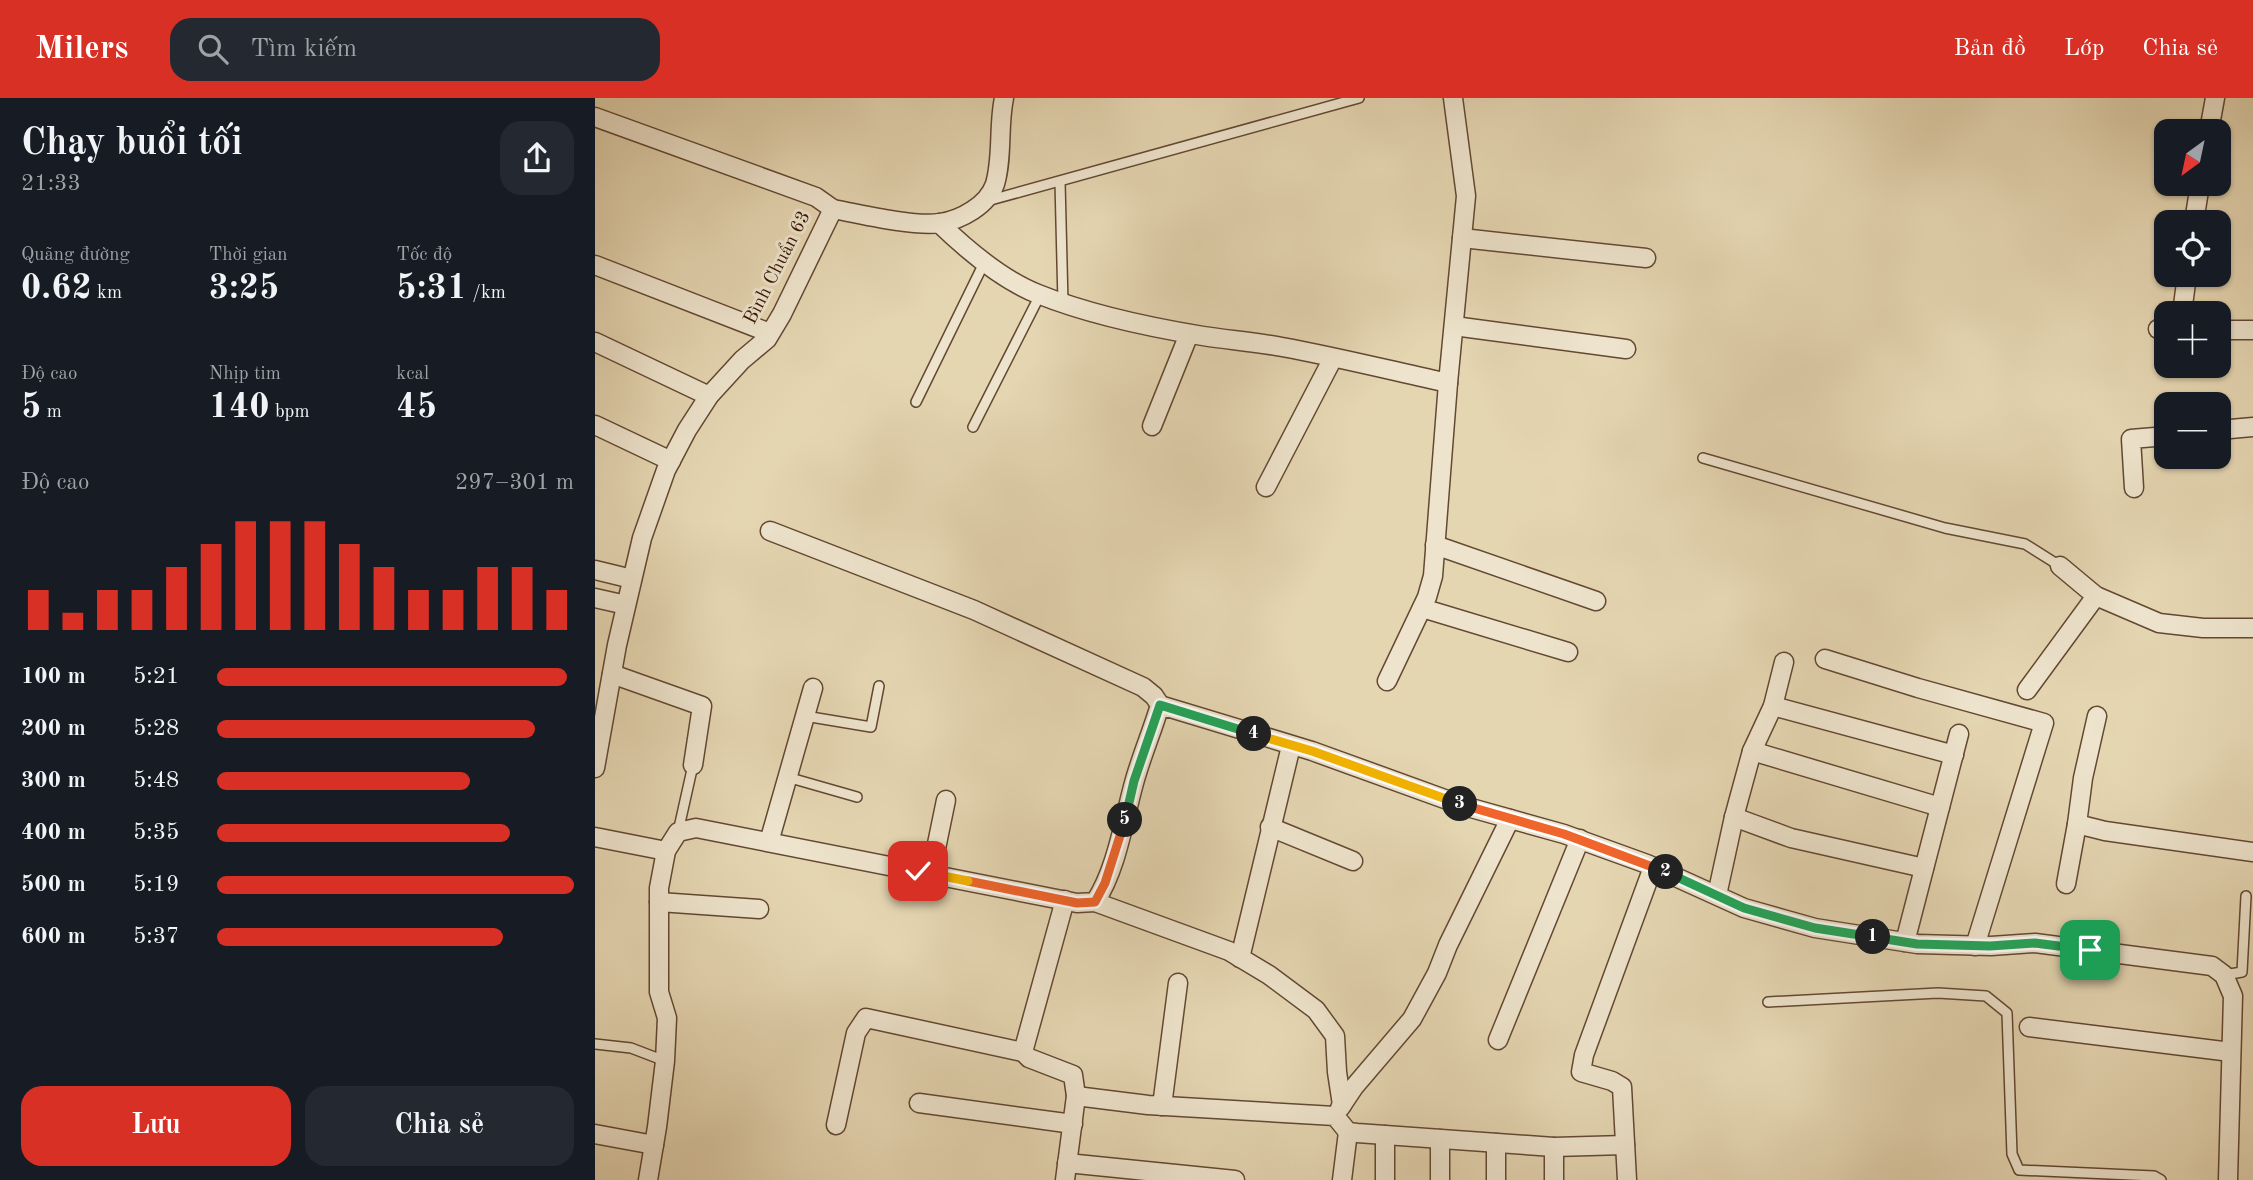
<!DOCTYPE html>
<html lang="vi">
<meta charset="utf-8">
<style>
:root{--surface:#171b24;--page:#242831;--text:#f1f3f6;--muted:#9ea1a6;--accent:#d93025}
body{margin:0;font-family:"Old Standard TT",serif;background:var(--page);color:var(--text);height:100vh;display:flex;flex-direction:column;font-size:26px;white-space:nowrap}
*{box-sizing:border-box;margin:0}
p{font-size:23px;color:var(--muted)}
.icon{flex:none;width:38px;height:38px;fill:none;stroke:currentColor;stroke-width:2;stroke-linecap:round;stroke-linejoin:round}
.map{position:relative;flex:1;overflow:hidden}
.sheet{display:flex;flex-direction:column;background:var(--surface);width:595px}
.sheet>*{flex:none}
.needle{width:46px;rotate:213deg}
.fabs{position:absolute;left:1559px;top:21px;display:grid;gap:14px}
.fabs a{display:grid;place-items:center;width:77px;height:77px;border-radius:14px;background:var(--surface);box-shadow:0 2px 5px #0004;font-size:35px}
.pin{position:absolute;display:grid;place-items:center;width:60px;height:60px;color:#fff;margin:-30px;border-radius:14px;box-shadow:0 4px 10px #0006}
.km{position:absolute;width:35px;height:35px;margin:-18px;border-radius:50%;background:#222;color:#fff;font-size:19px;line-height:35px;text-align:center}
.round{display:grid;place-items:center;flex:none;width:74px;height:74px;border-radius:21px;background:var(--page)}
.headline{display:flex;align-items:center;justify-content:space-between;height:119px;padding:0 21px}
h1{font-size:38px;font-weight:800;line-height:52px}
.metrics{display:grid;grid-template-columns:repeat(3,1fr);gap:10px;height:119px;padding:7px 21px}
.metrics div{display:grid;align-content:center}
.metrics b{font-size:35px;font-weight:800}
.metrics small{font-size:19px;font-weight:400}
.metrics p{font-size:19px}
.chart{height:196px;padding:14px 21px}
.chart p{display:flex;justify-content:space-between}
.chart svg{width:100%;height:126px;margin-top:7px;stroke:var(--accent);stroke-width:6}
.action{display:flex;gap:14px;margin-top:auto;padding:14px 21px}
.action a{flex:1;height:80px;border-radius:21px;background:var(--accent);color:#fff;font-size:28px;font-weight:800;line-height:80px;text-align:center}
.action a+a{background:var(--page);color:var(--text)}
ul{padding:0 21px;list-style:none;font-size:23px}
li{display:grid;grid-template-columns:112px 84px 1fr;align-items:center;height:52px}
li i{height:18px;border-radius:9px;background:var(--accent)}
header{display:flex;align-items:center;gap:42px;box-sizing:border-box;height:98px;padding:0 35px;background:var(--accent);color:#fff}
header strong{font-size:33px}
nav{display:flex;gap:38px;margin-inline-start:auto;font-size:24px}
.search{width:490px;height:63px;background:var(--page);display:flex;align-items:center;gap:18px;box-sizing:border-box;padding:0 24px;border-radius:21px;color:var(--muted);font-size:26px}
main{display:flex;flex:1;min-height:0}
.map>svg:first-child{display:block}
</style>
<header>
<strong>Milers</strong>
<div class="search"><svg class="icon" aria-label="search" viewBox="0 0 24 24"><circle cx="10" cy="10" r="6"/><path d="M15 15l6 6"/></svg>Tìm kiếm</div>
<nav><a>Bản đồ</a><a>Lớp</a><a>Chia sẻ</a></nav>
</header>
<main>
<section class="sheet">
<div class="headline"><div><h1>Chạy buổi tối</h1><p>21:33</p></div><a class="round"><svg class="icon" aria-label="share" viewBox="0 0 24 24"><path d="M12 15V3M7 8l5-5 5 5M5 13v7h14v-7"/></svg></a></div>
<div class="metrics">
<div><p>Quãng đường</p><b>0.62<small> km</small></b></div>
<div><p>Thời gian</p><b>3:25</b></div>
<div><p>Tốc độ</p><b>5:31<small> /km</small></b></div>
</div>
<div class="metrics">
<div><p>Độ cao</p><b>5<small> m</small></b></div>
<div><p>Nhịp tim</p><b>140<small> bpm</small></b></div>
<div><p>kcal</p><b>45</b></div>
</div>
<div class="chart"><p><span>Độ cao</span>297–301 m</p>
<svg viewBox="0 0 160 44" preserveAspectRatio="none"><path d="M5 44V30M15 44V38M25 44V30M35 44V30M45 44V22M55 44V14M65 44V6M75 44V6M85 44V6M95 44V14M105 44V22M115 44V30M125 44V30M135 44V22M145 44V22M155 44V30"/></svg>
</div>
<ul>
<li><b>100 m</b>5:21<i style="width:98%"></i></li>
<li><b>200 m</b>5:28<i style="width:89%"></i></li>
<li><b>300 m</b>5:48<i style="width:71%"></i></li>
<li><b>400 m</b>5:35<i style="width:82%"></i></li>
<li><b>500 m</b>5:19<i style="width:100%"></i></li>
<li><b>600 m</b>5:37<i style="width:80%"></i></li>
</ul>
<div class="action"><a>Lưu</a><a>Chia sẻ</a></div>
</section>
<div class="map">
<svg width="1658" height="1082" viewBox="0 0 1658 1082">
<rect width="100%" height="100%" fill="#e5d6b2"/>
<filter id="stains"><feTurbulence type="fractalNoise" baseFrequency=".00286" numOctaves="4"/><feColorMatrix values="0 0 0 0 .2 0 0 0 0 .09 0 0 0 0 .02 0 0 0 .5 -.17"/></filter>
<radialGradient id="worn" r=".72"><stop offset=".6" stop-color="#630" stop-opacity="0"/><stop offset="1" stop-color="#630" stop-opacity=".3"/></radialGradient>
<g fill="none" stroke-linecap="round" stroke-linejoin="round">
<!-- lane casing -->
<g stroke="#634832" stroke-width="12">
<g id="lane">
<path d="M 465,84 L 468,205"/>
<path d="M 392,103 L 764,0"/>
<path d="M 321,304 L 390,163"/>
<path d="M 378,329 L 445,197"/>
<path d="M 1108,360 L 1350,430 L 1430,446 L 1465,468"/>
<path d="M 210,618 L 276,629 L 284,588"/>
<path d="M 192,679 L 262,699"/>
<path d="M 83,734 L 98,667"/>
<path d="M 1629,877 L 1647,874 L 1651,798"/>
<path d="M 1173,904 L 1343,895 L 1391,898 L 1412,915 L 1417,1056 L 1424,1072 L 1559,1078 L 1566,1082"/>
<path d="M 0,946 L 36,950 L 70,963"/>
</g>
</g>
<!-- street casing -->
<g stroke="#634832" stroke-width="21">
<g id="street">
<path d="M 0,19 L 221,99 L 238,111 L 187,216 L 172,241 L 147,262 L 114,298 L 92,332 L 71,372 L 47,440 L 22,547 L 0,670"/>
<path d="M 1614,33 L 1620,0"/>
<path d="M 238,111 C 264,116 320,129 345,125 C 366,122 393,107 400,86 C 408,59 403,28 409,0"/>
<path d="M 1599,124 L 1605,86"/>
<path d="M 344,125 C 372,152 407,182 443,196 C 495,217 553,229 608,238 C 634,242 661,244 687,249 C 742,259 798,273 853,285"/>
<path d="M 867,140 L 1051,160"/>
<path d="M 0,167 L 175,235"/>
<path d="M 1587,215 L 1592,177"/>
<path d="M 859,228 L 1031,251"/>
<path d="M 1563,231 L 1572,231"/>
<path d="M 1624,232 L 1658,232"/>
<path d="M 0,244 L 114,298"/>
<path d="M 0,327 L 76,363"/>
<path d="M 557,328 L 594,236"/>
<path d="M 1624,332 L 1658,329"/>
<path d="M 671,389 L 738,260"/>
<path d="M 1539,390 L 1536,341 L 1572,338"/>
<path d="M 175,433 L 379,512 L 548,589 L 559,598 L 565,607"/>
<path d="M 840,447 L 1001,503"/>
<path d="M 1465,468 L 1501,498 L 1564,525 L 1608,530 L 1658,530"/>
<path d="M 0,472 L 37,481"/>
<path d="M 0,500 L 31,507"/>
<path d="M 827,510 L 973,554"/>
<path d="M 1230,561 L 1323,590 L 1449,625 L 1380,848"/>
<path d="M 17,576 L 107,608 L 98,667"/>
<path d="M 792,583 L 832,499 L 838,478 L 853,285 L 871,98 L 858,0"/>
<path d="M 1432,592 L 1501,498"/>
<path d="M 1178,608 L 1359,657"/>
<path d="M 1502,618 L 1488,680 L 1482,726 L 1510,733 L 1658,754"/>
<path d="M 1157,653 L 1345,709"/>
<path d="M 1139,719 L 1196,740 L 1329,770"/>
<path d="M 675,729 L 758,763"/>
<path d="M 0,739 L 71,753"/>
<path d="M 174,744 L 218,590"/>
<path d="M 336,775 L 351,702"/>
<path d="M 1471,786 L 1482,726"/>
<path d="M 1122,797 L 1139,719 L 1157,653 L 1178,608 L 1189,564"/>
<path d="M 64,804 L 164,811"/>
<path d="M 500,804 L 634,853 L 674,877 L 721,912 L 740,938 L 742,974 L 747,1007"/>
<path d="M 1310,844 L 1364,636"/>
<path d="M 645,860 L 696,648"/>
<path d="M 1434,929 L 1636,954"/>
<path d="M 903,942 L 985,741"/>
<path d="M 481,998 L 553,1007 L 740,1018 L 753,1034 L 762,1035 L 959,1049 L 1030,1047"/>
<path d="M 324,1005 L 478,1026"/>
<path d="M 567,1008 L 583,885"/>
<path d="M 745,1010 L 759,989 L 817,921 L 842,875 L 853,847 L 915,721"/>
<path d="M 241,1027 L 261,935 L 271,920 L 428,954"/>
<path d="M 0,1036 L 59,1047"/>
<path d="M 901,1045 L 901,1082"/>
<path d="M 959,1049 L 959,1082"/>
<path d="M 472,1065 L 640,1082"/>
<path d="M 53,1082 L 62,1029 L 70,963 L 72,920 L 64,894 L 64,790 L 71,753 L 83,734 L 101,730 L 482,805 L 500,804 C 522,770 528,725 539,685 C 546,659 557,634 565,607 L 717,653 L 869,708 L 969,736 L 1052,766 L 1149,810 L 1220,830 L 1322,846 L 1396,848 L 1440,845 L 1617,868 L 1629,877 L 1638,898 L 1633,1082"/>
<path d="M 470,1082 L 481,998 L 478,977 L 434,960 L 428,954 L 470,802"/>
<path d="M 747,1082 L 753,1034"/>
<path d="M 790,1082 L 790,1037"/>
<path d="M 845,1082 L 845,1041"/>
<path d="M 1032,1082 L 1027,989 L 1017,983 L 986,974 L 989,957 L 1058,769"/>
</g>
</g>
<!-- lane -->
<use href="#lane" stroke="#eee4cd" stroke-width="9"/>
<!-- street -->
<use href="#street" stroke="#eee4cd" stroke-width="18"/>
</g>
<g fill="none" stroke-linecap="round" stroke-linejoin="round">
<!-- split-1 casing -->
<g stroke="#fff" stroke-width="14">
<path id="split-1" d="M 1278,839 L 1322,846 L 1395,848 L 1440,845 L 1495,852"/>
</g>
<!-- split-2 casing -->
<g stroke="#fff" stroke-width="14">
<path id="split-2" d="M 1071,774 L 1149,810 L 1220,830 L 1278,839"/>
</g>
<!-- split-3 casing -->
<g stroke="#fff" stroke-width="14">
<path id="split-3" d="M 865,706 L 969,736 L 1071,774"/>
</g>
<!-- split-4 casing -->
<g stroke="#fff" stroke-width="14">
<path id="split-4" d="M 659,636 L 717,653 L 865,706"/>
</g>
<!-- split-5 casing -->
<g stroke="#fff" stroke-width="14">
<path id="split-5" d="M 530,722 L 539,683 L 565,607 L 659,636"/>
</g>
<!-- split-6 casing -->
<g stroke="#fff" stroke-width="14">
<path id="split-6" d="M 373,783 L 482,805 L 500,804 L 510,785 L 530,722"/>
</g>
<!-- split-7 casing -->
<g stroke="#fff" stroke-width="14">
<path id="split-7" d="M 323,773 L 373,783"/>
</g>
<!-- split-1 -->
<use href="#split-1" stroke="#22a559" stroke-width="9"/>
<!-- split-2 -->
<use href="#split-2" stroke="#22a559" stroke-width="9"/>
<!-- split-3 -->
<use href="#split-3" stroke="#f0652b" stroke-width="9"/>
<!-- split-4 -->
<use href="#split-4" stroke="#f5b400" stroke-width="9"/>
<!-- split-5 -->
<use href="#split-5" stroke="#22a559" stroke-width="9"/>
<!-- split-6 -->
<use href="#split-6" stroke="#f0652b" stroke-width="9"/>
<!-- split-7 -->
<use href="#split-7" stroke="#f5b400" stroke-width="9"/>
</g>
<g text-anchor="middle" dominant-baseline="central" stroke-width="6" stroke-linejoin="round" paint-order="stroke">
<!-- street labels -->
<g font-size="19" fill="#381807" stroke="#eee4cd">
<text transform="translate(183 170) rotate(-63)">Bình Chuẩn 63</text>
</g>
</g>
<rect width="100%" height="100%" filter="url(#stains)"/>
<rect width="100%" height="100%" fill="url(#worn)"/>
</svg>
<div class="fabs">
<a><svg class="needle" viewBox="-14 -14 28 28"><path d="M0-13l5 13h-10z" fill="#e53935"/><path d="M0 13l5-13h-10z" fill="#9ea1a6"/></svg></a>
<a><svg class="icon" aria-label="locate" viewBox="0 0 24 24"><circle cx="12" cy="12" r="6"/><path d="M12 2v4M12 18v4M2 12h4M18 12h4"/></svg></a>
<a>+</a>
<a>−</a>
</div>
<div class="pin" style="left:1495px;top:852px;background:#1e9e55"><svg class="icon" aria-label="arrive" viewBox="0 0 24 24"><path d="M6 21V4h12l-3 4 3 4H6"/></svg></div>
<div class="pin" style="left:323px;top:773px;background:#d93025"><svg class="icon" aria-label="check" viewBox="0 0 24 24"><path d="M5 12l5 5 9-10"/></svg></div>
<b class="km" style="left:1278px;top:839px">1</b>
<b class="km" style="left:1071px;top:774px">2</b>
<b class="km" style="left:865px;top:706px">3</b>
<b class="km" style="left:659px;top:636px">4</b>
<b class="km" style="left:530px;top:722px">5</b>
</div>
</main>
